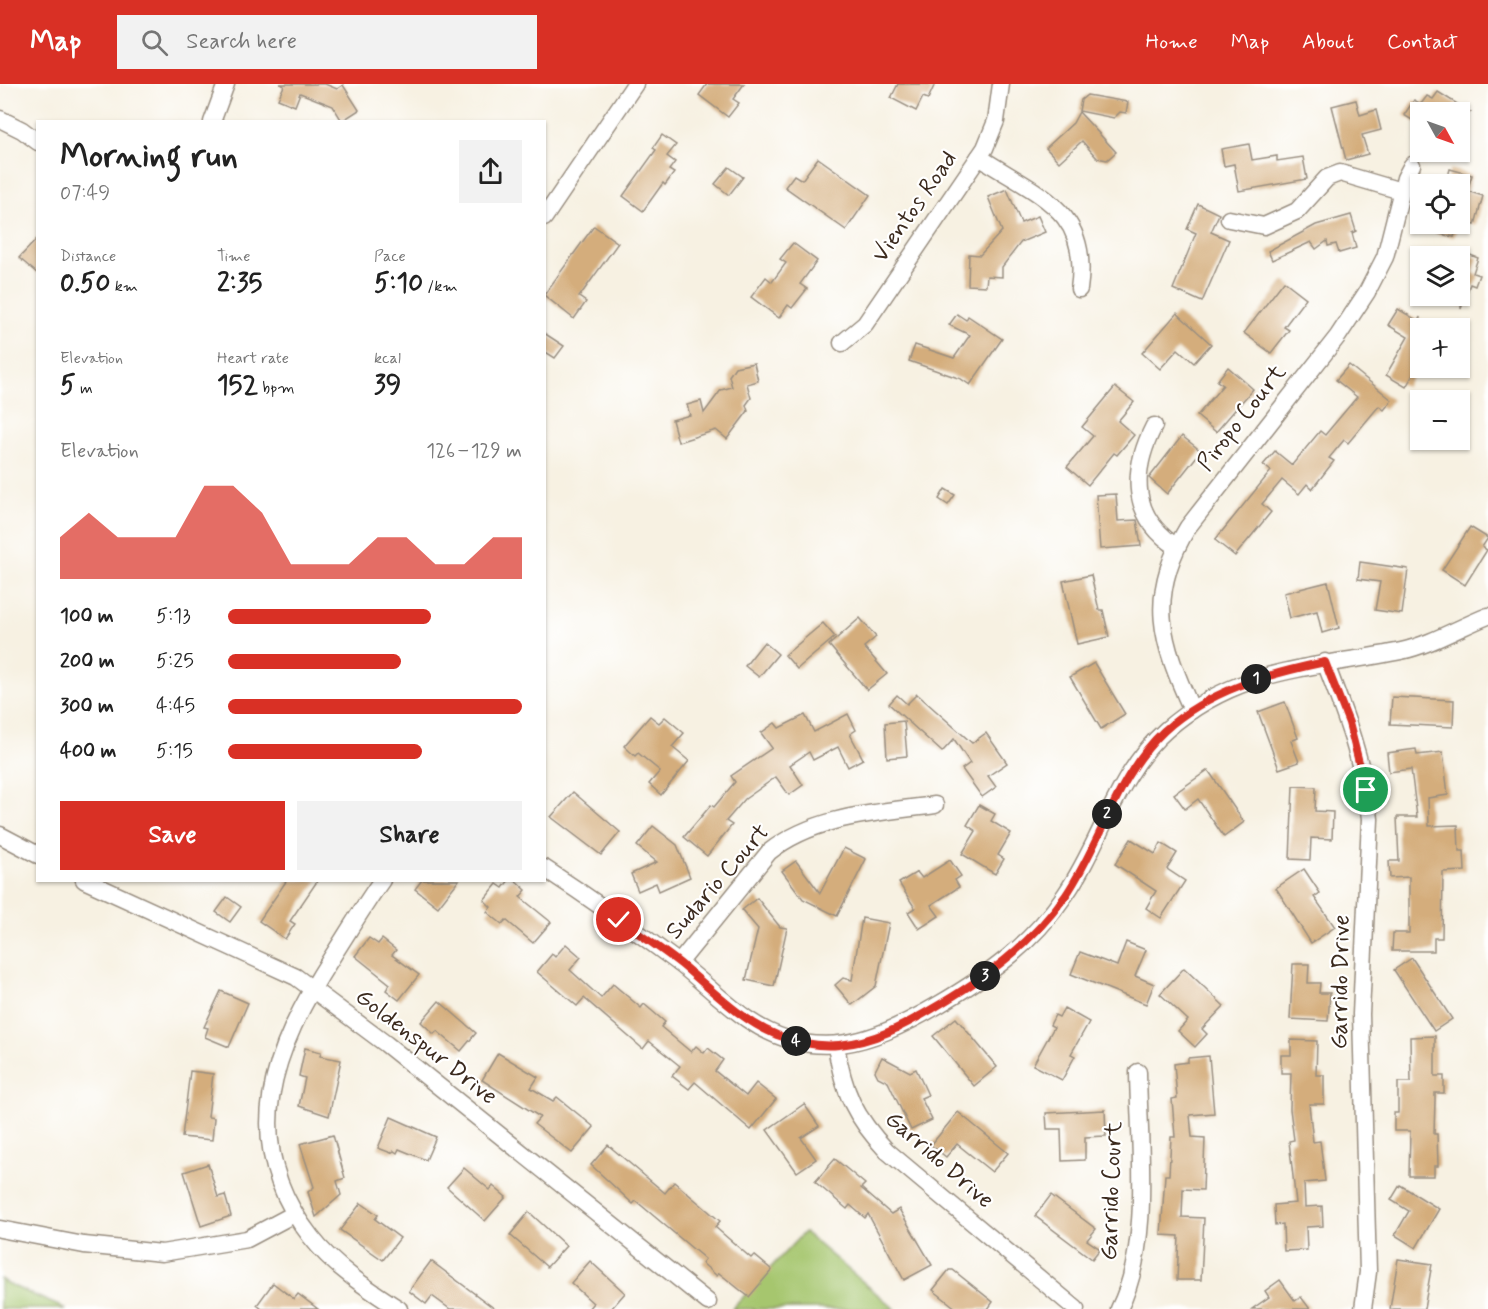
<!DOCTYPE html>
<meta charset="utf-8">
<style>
:root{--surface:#fff;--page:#f2f2f2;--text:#222;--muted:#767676;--accent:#d93025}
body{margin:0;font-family:Mynerve,sans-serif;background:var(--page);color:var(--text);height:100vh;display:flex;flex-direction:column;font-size:22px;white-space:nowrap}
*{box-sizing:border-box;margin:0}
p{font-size:20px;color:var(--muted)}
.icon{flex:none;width:33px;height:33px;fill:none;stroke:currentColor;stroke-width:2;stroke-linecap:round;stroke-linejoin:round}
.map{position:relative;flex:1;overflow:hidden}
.side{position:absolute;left:36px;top:36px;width:510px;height:762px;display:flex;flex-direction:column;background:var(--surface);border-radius:0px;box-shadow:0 2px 4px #0004}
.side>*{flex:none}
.needle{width:39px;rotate:130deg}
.buttons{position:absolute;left:1410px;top:18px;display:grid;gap:12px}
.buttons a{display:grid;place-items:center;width:60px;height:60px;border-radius:0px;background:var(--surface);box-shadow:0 2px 4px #0004;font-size:30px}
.pin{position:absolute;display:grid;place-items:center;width:51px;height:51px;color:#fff;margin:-26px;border:3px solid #fff;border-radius:50%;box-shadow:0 2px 6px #0007}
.km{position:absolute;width:30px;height:30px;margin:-15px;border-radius:50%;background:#222;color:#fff;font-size:16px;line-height:30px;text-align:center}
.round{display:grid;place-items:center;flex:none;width:63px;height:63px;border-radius:0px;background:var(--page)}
.overview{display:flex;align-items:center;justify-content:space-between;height:102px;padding:0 24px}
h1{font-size:33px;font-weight:800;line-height:45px}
.metrics{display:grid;grid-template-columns:repeat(3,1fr);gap:9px;height:102px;padding:6px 24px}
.metrics div{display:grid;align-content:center}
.metrics b{font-size:26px;font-weight:800}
.metrics small{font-size:16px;font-weight:400}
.metrics p{font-size:16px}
.chart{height:168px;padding:12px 24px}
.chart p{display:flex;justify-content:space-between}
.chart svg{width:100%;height:108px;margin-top:6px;fill:var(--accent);opacity:.7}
.action{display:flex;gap:12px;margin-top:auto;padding:12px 24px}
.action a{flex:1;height:69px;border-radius:0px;background:var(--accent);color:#fff;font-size:24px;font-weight:800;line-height:69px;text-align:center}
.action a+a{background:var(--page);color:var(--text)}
ul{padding:0 24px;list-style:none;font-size:20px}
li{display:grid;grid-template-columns:96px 72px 1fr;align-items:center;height:45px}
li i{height:15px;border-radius:8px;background:var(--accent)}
header{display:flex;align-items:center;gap:36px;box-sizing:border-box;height:84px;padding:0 30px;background:var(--accent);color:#fff}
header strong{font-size:28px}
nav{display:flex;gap:33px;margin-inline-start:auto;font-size:21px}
.search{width:420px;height:54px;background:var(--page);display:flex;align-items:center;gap:15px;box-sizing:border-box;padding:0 21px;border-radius:0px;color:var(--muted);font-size:22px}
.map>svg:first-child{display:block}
</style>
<header>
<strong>Map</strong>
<div class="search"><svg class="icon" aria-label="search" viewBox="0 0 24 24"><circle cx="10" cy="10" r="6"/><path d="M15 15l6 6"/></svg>Search here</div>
<nav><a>Home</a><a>Map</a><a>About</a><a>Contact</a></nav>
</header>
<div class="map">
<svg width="1488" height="1225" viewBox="0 0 1488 1225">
<rect width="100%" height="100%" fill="#fff"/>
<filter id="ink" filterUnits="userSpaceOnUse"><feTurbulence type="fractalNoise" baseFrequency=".0167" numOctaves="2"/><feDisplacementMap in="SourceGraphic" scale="12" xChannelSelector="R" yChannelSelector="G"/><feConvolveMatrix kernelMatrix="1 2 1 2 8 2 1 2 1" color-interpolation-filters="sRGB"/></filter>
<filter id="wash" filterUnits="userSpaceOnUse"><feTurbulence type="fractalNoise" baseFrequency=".008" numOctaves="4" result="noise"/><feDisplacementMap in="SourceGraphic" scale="24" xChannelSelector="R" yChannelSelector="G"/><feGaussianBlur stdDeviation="1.35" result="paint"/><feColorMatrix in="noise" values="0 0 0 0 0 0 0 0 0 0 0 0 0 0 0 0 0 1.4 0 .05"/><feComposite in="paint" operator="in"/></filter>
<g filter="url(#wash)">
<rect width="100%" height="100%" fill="#f7f1e2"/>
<!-- green -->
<g fill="#a6c66e" stroke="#707846" stroke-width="1.5">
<path d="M 804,1148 L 895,1225 L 732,1225 Z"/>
<path d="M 0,1195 L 8,1200 L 66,1225 L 0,1225 Z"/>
</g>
<g id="blocks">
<!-- building -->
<g fill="#d4ad7c">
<path d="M 280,0 L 325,0 L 337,5 L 343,1 L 359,26 L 342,37 L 333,22 L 300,9 L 295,22 L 278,15 L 284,2 Z"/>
<path d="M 707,0 L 744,0 L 733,15 L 739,19 L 728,33 L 699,11 Z"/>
<path d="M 898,0 L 935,0 L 928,15 L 923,13 L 916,27 L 891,14 Z"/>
<path d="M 1438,8 L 1470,28 L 1420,28 L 1420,41 L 1404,31 L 1414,16 L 1421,20 L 1427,12 L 1433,15 Z"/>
<path d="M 1087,11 L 1128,18 L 1126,29 L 1120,28 L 1114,34 L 1079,27 L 1081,16 Z"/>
<path d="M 1356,16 L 1360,31 L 1376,26 L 1381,46 L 1362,51 L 1368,70 L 1346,76 L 1332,22 Z"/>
<path d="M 1079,28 L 1116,68 L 1107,76 L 1097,74 L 1082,57 L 1059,78 L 1046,64 L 1073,39 Z"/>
<path d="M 662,51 L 676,61 L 667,72 L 675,78 L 669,86 L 674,89 L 665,101 L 663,99 L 643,127 L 623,112 L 656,66 L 653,64 Z"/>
<path d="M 1249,60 L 1252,76 L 1277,72 L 1277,77 L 1303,73 L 1307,95 L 1239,107 L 1234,80 L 1224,82 L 1221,65 Z"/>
<path d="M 818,74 L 870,111 L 846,146 L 785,103 L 794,91 L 802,96 Z"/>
<path d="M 729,83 L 743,93 L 729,111 L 715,100 Z"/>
<path d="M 1450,85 L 1472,91 L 1467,107 L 1483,112 L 1475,141 L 1460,136 L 1460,100 L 1446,100 Z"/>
<path d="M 1007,105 L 1021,139 L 1038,132 L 1045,148 L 1021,158 L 1002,183 L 1002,193 L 987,192 L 986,202 L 968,201 L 969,170 L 980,171 L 1002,147 L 988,113 Z"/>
<path d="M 1198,120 L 1219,130 L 1211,148 L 1229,156 L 1202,218 L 1173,205 L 1196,149 L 1187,145 Z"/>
<path d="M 1351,131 L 1356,147 L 1352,149 L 1356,164 L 1339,169 L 1336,160 L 1328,162 L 1327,157 L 1316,165 L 1311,158 L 1272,176 L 1268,167 L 1316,141 Z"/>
<path d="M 1439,140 L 1458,140 L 1454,153 L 1436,149 Z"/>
<path d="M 594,142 L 618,159 L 579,213 L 586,218 L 574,235 L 544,211 Z"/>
<path d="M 38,154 L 38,190 L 19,174 Z"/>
<path d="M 793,159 L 817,177 L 800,200 L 807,205 L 792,224 L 788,221 L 779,234 L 751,213 L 766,193 L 772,198 L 786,179 L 780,175 Z"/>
<path d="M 1460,167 L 1478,174 L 1473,189 L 1479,191 L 1475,202 L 1470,200 L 1461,225 Z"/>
<path d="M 1284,197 L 1306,214 L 1284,243 L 1289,246 L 1271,269 L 1244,249 Z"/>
<path d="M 1398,225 L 1418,237 L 1420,233 L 1420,278 L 1406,303 L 1386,291 L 1408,253 L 1388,241 Z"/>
<path d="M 1177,229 L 1211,260 L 1194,279 L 1178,265 L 1160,285 L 1142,269 Z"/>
<path d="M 957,230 L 966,236 L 968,232 L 1002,255 L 970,301 L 961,295 L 909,277 L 915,261 L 954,274 L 970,251 L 949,241 Z"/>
<path d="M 544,249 L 564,262 L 555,274 L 544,267 Z"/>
<path d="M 754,279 L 758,297 L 747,300 L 751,314 L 746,321 L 748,327 L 727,355 L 716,346 L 678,358 L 672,336 L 690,331 L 687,321 L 701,317 L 704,329 L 721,306 L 732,303 L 729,292 L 735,283 Z"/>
<path d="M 1349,281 L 1392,316 L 1384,326 L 1379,322 L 1348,359 L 1344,356 L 1329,374 L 1334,377 L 1312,405 L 1307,400 L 1299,410 L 1282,396 L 1262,420 L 1271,428 L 1235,472 L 1215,456 L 1271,387 L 1263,381 L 1275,367 L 1292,381 L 1320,347 L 1325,351 L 1357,313 L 1336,296 Z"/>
<path d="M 1228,283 L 1253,305 L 1216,348 L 1197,332 L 1223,301 L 1217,297 Z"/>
<path d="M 1115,303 L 1134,318 L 1118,337 L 1134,351 L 1117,371 L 1114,369 L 1088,401 L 1067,383 L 1093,352 L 1082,343 Z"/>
<path d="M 1182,352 L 1201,367 L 1167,410 L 1149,394 Z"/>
<path d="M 945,405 L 955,411 L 948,421 L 939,415 Z"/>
<path d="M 1116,410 L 1118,437 L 1137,436 L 1141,462 L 1100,465 L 1096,411 Z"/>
<path d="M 1470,443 L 1488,454 L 1482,463 L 1487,466 L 1465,501 L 1442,486 Z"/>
<path d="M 1360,478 L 1408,485 L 1402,530 L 1375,526 L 1380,498 L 1358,495 Z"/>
<path d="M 1091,491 L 1099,526 L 1103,526 L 1109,553 L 1077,560 L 1063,497 Z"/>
<path d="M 1328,498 L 1339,544 L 1322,549 L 1317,527 L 1290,534 L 1284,509 Z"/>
<path d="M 860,534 L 876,553 L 864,563 L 887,590 L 867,606 L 829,561 Z"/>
<path d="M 823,539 L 835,553 L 797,585 L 785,571 Z"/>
<path d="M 764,558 L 778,570 L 759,593 L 745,582 Z"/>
<path d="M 1094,579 L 1125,630 L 1101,645 L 1070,593 Z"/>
<path d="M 917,610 L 972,659 L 986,649 L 1007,679 L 988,692 L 996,703 L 982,713 L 962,685 L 970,679 L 954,655 L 942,668 L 889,620 L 897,611 L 907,620 Z"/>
<path d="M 1392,613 L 1454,616 L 1453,643 L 1390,640 Z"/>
<path d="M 1285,618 L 1298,654 L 1291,657 L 1299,678 L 1279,685 L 1258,628 Z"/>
<path d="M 848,630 L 856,646 L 850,650 L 863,675 L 848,683 L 838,663 L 813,676 L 809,668 L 790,681 L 803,701 L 789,711 L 776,693 L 745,715 L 726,737 L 732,741 L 707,772 L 684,753 L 711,721 L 714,723 L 735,698 L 731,692 L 772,664 L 761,649 L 775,639 L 779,644 L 805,631 L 814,648 Z"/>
<path d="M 650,632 L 659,639 L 665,633 L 684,649 L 672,663 L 689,677 L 661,711 L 649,700 L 660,687 L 638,669 L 635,672 L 624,662 Z"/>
<path d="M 904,637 L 907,672 L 887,674 L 885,639 Z"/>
<path d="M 1416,665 L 1417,671 L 1443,668 L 1448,711 L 1428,714 L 1429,742 L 1458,741 L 1459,767 L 1464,767 L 1465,787 L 1443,788 L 1442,854 L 1434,854 L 1434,867 L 1392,867 L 1393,849 L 1409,849 L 1409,793 L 1390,794 L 1389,777 L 1399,777 L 1397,733 L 1417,733 L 1411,685 L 1389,688 L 1387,669 Z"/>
<path d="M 1208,686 L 1244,738 L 1224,753 L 1198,715 L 1185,725 L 1174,710 Z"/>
<path d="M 1293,702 L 1316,703 L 1315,727 L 1333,728 L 1332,755 L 1311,754 L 1310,776 L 1290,775 Z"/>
<path d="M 573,708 L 620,748 L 601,771 L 551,733 Z"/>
<path d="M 979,721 L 995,730 L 991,737 L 1011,749 L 998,771 L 1004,775 L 995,790 L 962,770 L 976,747 L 967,741 Z"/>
<path d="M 653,742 L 677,761 L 690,793 L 659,807 L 656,799 L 638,807 L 631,790 L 657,778 L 637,762 Z"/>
<path d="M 1131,755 L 1155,770 L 1161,759 L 1177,769 L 1167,785 L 1185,797 L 1161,834 L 1146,824 L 1156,807 L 1115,780 Z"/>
<path d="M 844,764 L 866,775 L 837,832 L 803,815 L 782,787 L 796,777 L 820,809 Z"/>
<path d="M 950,776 L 961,792 L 955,796 L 959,803 L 931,821 L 939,832 L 919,845 L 908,828 L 915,824 L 899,799 L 917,788 L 922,794 Z"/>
<path d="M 1304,785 L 1320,809 L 1314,813 L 1335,843 L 1311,859 L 1276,804 Z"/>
<path d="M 287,796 L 318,796 L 290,837 L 295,840 L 285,855 L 259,837 Z"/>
<path d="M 422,796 L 459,796 L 438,823 L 415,805 Z"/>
<path d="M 509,796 L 515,796 L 526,806 L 520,813 L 551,838 L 533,859 L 506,836 L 502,840 L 487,828 L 491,823 L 484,816 L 497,800 L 503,804 Z"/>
<path d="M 227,813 L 241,823 L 230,838 L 216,828 Z"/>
<path d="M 757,814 L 780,843 L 787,844 L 774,902 L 746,896 L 758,845 L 742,826 Z"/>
<path d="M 862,834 L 889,839 L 876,902 L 852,921 L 835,901 L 843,894 L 852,896 Z"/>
<path d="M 369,854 L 378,860 L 382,855 L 396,866 L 392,871 L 419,891 L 399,916 L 386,906 L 390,900 L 355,872 Z"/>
<path d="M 1126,858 L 1146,866 L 1135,892 L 1154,900 L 1146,920 L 1071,890 L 1080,868 L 1117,882 Z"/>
<path d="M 566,860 L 581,873 L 570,886 L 601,914 L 613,900 L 641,924 L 644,920 L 665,938 L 661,943 L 691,968 L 696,962 L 704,969 L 708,964 L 723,976 L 715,987 L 746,1012 L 756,999 L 776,1015 L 751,1046 L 695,998 L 689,1005 L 672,992 L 680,982 L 649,957 L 643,965 L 584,914 L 577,922 L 537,888 L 552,870 L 555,873 Z"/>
<path d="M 1412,874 L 1452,935 L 1434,947 L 1394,886 Z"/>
<path d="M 1293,880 L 1309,880 L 1308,899 L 1320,899 L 1319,909 L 1330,909 L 1328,937 L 1290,935 Z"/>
<path d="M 1184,884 L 1224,922 L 1202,945 L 1207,950 L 1195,963 L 1178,947 L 1188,936 L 1160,910 Z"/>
<path d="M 221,907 L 248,919 L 229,963 L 205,953 L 208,944 L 204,943 Z"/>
<path d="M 439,917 L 476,949 L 461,967 L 437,947 L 434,950 L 421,938 Z"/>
<path d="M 1064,924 L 1089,938 L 1071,970 L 1075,972 L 1062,996 L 1033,981 L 1054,943 L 1050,941 L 1055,931 L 1059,933 Z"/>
<path d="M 956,934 L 997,983 L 974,1002 L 933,952 Z"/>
<path d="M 1435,952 L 1435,992 L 1444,992 L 1444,1009 L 1435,1009 L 1435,1016 L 1434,1050 L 1437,1050 L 1438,1082 L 1434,1082 L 1434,1092 L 1409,1092 L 1410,1047 L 1394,1047 L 1394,1029 L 1398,1029 L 1398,998 L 1411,998 L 1410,953 Z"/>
<path d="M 1291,956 L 1317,957 L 1316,991 L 1324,991 L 1324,1020 L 1309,1020 L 1313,1058 L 1320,1057 L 1325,1097 L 1304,1099 L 1305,1123 L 1322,1122 L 1323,1142 L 1306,1143 L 1307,1166 L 1284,1167 L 1283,1140 L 1275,1141 L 1274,1121 L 1296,1119 L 1289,1057 L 1294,1056 L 1290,1025 L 1291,989 L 1281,989 L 1281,971 L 1291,971 Z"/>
<path d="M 305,964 L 321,968 L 320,972 L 341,976 L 329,1032 L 299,1022 L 305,994 L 299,992 Z"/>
<path d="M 498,969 L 538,993 L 531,1004 L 553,1017 L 557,1013 L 594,1043 L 572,1069 L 534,1040 L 540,1033 L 482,996 Z"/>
<path d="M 1209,972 L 1214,1029 L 1190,1031 L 1192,1053 L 1205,1054 L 1203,1106 L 1183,1105 L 1182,1133 L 1204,1134 L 1201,1196 L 1177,1196 L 1179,1152 L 1161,1151 L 1165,1091 L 1169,1091 L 1171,1053 L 1175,1053 L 1172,1015 L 1177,1014 L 1174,980 L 1188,978 L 1188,974 Z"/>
<path d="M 882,973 L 910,988 L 916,985 L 928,1011 L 921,1014 L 932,1036 L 911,1046 L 888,998 L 878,993 L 875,987 Z"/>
<path d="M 190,987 L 213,990 L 208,1033 L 214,1034 L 212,1056 L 182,1053 Z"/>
<path d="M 804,1020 L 819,1042 L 801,1054 L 816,1075 L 797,1088 L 767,1046 Z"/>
<path d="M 1105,1026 L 1106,1052 L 1085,1053 L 1085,1076 L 1062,1077 L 1061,1045 L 1047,1045 L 1046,1029 Z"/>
<path d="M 958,1028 L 1008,1069 L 992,1088 L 957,1060 L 946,1073 L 931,1061 Z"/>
<path d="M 391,1033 L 436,1053 L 426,1076 L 399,1065 L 397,1069 L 394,1067 L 391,1069 L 378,1064 Z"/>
<path d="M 333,1051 L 345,1094 L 337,1097 L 341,1111 L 316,1133 L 308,1108 L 314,1103 L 300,1060 Z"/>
<path d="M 608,1061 L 665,1109 L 674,1098 L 720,1137 L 715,1143 L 751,1174 L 754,1171 L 772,1186 L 749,1213 L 719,1189 L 717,1192 L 702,1179 L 705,1175 L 636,1117 L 633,1120 L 591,1081 Z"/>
<path d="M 835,1075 L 865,1100 L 861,1104 L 891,1130 L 899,1125 L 932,1181 L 904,1196 L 868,1130 L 865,1134 L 850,1121 L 847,1125 L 815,1098 Z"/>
<path d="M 208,1080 L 218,1113 L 225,1111 L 231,1132 L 201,1142 L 184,1088 Z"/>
<path d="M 464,1084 L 490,1106 L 493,1102 L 506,1113 L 485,1137 L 447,1103 Z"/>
<path d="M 1400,1101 L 1439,1125 L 1416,1164 L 1395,1151 L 1409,1127 L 1391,1116 Z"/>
<path d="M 1051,1111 L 1096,1145 L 1087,1156 L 1100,1165 L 1092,1175 L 1035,1132 Z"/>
<path d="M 361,1119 L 378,1131 L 375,1135 L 400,1154 L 383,1176 L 340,1146 Z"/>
<path d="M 529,1128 L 566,1162 L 547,1183 L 510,1151 Z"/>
<path d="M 1398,1175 L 1432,1180 L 1424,1225 L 1390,1225 Z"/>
<path d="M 431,1177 L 495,1225 L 450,1225 L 432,1212 L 426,1220 L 409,1207 Z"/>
<path d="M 590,1177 L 625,1209 L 611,1225 L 588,1225 L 593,1219 L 571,1199 Z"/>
<path d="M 949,1186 L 953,1186 L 993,1218 L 988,1225 L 957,1225 L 933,1206 Z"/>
<path d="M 1280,1196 L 1295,1217 L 1301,1213 L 1310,1225 L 1252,1225 L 1269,1213 L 1265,1207 Z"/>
<path d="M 273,1199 L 294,1215 L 298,1210 L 318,1225 L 262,1225 L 257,1221 Z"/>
</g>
</g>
</g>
<g filter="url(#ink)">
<use href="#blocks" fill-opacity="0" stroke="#998e80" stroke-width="1.5"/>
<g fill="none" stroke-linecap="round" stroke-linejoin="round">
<!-- minor casing -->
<g stroke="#998e80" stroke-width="19">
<g id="minor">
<path d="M 0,35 L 22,46 L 38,58"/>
<path d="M 212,38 L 226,0"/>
<path d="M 979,73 C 1037,111 1091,125 1079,205"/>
<path d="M 544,134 L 635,0"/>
<path d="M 1229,135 L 1264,142 L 1297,127 L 1327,94 L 1340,89 L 1401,107"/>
<path d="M 842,259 L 865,240 L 985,64 L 996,37 L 1001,0"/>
<path d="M 1154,342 C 1131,387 1130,433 1177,463"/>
<path d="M 1325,578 C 1345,630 1364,679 1370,735 L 1361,930 L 1368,1188 L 1363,1225"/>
<path d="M 1192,626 C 1161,558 1146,512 1188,443 L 1338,252 L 1367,208 L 1385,173 L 1405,94 L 1412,81"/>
<path d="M 0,751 L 38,771"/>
<path d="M 544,784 C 590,814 635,846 679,879 C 702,897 723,918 747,935 C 814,981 874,959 938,921 C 989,891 1032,860 1065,811 C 1102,758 1116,690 1166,646 C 1239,582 1313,585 1401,567 C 1430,561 1460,543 1488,532"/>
<path d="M 84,796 L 296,893 L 386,960 L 708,1218"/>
<path d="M 382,796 C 364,821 349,847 332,873 C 273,965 236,1057 311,1153 C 334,1183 368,1205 399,1225"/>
<path d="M 679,879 L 769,768 C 816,731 877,729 935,721"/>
<path d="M 836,961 C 843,1008 855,1033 887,1067 L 1076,1225"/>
<path d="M 0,1145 L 84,1161 L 162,1169 L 247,1155 L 294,1130"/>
<path d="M 1119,1225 C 1152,1160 1139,1060 1138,988"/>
</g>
</g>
<!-- minor -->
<use href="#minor" stroke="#fff" stroke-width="16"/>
</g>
</g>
<g fill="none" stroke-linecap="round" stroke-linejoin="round" filter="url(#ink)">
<!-- route casing -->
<g stroke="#fff" stroke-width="12">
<path id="route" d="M 619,836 C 640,851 662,865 682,881 C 712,906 740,936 777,951 C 796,958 819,963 839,961 C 874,958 903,942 932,925 C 985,894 1030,862 1066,811 C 1102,758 1116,692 1164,647 C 1209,606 1268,590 1325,578 L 1349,639 L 1366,706"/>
</g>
<!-- route -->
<use href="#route" stroke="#d93025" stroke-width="8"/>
</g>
<g text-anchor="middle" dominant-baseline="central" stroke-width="4.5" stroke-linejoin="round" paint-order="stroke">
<!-- street labels -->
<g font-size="24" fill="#3b2a1e" stroke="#fff">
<text transform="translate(915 123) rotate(-55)">Vientos Road</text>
<text transform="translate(1242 334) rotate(-52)">Piropo Court</text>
<text transform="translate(718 798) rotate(-49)">Sudario Court</text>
<text transform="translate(1341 898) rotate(-89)">Garrido Drive</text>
<text transform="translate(426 963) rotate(38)">Goldenspur Drive</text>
<text transform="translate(939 1076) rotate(41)">Garrido Drive</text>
<text transform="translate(1112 1107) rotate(-88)">Garrido Court</text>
</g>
</g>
</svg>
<div class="buttons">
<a><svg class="needle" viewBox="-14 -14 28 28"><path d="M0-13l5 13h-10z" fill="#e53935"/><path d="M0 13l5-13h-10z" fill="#767676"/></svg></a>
<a><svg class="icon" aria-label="locate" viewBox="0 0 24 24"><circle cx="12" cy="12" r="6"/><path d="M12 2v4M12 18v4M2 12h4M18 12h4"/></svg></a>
<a><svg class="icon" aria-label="layers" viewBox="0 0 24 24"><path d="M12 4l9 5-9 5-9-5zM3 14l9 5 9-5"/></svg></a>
<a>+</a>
<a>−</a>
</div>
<div class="pin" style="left:1366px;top:706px;background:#1e9e55"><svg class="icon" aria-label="arrive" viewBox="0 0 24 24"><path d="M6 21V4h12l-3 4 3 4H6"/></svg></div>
<div class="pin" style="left:619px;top:836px;background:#d93025"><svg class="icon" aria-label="check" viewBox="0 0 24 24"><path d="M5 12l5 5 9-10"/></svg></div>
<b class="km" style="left:1256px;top:595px">1</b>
<b class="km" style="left:1107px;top:730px">2</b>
<b class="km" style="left:985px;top:892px">3</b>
<b class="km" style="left:796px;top:957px">4</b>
<section class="side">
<div class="overview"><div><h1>Morning run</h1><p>07:49</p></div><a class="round"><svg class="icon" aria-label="share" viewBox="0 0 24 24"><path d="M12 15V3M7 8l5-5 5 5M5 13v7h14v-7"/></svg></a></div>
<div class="metrics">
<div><p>Distance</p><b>0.50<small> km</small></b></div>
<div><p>Time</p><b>2:35</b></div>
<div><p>Pace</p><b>5:10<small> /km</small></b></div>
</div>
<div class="metrics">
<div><p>Elevation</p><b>5<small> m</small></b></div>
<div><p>Heart rate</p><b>152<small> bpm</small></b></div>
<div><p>kcal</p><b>39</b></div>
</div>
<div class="chart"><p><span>Elevation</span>126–129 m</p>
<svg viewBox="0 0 160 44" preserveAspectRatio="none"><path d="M0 44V27L10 17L20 27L30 27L40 27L50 6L60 6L70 17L80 38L90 38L100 38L110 27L120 27L130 38L140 38L150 27L160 27V44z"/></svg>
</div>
<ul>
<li><b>100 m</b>5:13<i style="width:69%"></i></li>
<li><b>200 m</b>5:25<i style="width:59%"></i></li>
<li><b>300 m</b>4:45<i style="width:100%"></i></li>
<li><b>400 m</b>5:15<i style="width:66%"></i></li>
</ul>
<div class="action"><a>Save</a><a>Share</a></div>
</section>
</div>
